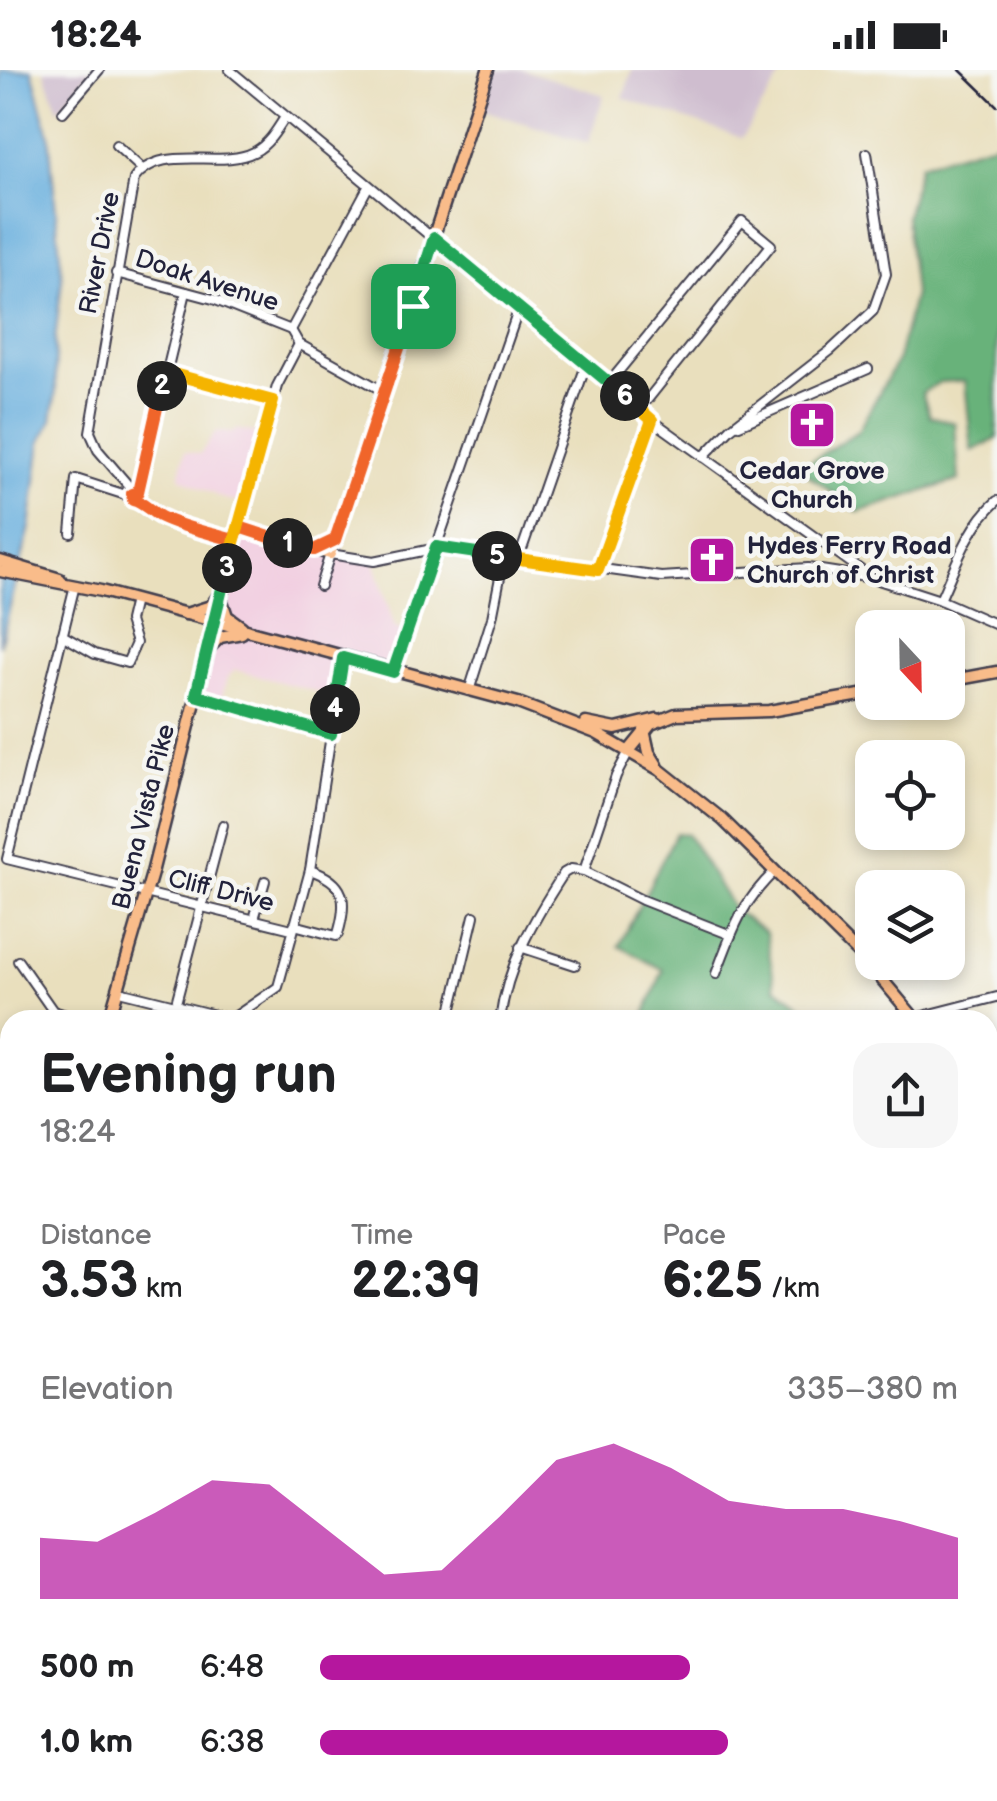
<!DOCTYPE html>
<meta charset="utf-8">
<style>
:root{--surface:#fff;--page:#f6f6f6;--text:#202124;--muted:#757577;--accent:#b5179e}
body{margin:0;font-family:"Balsamiq Sans",sans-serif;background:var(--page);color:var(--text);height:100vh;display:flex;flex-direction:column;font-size:38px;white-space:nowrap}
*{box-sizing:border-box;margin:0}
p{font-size:32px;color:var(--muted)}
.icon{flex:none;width:55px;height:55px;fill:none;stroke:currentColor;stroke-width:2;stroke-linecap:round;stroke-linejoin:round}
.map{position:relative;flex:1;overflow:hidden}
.side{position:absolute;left:0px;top:940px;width:998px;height:792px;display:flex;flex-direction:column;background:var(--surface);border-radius:30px 30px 0 0;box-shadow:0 5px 15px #0003}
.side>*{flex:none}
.needle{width:65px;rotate:158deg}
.controls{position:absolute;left:855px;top:540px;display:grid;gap:20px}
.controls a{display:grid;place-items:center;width:110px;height:110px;border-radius:20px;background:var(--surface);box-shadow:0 5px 15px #0003;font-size:50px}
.pin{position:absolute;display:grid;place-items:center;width:85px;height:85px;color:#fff;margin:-42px;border-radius:20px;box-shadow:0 5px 15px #0006}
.km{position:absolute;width:50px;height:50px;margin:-25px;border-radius:50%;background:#222;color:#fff;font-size:28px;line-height:50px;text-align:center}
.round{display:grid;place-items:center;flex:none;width:105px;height:105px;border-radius:30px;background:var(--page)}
.summary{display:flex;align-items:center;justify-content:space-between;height:170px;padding:0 40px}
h1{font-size:55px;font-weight:600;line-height:75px}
.figures{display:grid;grid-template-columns:repeat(3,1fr);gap:15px;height:170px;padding:10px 40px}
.figures div{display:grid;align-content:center}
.figures b{font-size:50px;font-weight:600}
.figures small{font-size:28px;font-weight:400}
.figures p{font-size:28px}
.chart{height:280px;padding:20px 40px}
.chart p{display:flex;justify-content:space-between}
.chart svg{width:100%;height:180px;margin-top:10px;fill:var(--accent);opacity:.7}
ul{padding:0 40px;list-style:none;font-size:32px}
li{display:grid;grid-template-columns:160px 120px 1fr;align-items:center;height:75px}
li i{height:25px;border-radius:12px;background:var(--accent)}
.status{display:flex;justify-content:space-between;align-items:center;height:70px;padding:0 50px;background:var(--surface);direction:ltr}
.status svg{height:28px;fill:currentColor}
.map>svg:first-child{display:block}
</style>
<div class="status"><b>18:24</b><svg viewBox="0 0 49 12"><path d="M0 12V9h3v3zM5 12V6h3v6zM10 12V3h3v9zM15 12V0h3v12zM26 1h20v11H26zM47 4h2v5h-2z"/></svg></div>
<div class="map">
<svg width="997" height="1731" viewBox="0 0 997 1731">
<rect width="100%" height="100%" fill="#f6f6f2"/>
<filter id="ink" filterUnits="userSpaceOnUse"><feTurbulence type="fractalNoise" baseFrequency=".01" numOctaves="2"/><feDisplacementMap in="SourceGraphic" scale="20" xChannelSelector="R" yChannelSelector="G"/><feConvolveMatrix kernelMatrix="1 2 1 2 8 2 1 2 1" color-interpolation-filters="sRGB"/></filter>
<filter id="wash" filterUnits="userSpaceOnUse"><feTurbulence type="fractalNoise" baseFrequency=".0048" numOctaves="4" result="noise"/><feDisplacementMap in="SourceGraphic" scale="40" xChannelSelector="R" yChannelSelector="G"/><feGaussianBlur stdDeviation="2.25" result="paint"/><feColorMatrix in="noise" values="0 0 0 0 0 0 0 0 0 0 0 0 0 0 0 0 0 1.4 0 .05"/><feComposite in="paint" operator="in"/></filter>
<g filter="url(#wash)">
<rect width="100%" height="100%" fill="#e9dfbd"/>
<!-- built -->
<g fill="#f2cfe1">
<path d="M 235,359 L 262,364 L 244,434 L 222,428 L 181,408 L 180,404 L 185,381 L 200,384 L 216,361 L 233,363 Z"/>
<path d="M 239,457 L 374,491 L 395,558 L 407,562 L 393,602 L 343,588 L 337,627 L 235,600 L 227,608 L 221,631 L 196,625 Z"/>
<path d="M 997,1346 L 997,1467 L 988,1469 L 988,1348 Z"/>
</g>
<!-- industrial -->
<g fill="#cfbdcf">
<path d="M 44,0 L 91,0 L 58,40 Z"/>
<path d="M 495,0 L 523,0 L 604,25 L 588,73 L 482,40 Z"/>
<path d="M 632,0 L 785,0 L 742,68 L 623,28 Z"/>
</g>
<!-- green -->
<g fill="#80cf8f" stroke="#517865" stroke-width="2.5">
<path d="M 997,1070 L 997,1241 L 991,1243 L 988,1221 L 988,1072 Z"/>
<path d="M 261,1723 L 433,1723 L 430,1731 L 269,1731 Z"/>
</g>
<!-- forest -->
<g fill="#68b27a" stroke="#456a5a" stroke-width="2.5">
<path d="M 997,72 L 997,369 L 972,381 L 965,311 L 940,312 L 922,323 L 930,346 L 955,353 L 959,410 L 858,442 L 800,398 L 858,361 L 898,289 L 914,224 L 906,147 L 920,94 Z"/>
<path d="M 676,763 L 687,764 L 734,840 L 766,863 L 775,917 L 821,950 L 643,950 L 663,900 L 619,876 Z"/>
<path d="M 997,1580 L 997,1691 L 993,1695 L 997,1731 L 955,1731 L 951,1723 L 988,1722 L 988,1582 Z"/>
</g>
<!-- water -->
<path fill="#67afde" stroke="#44688c" stroke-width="2.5" d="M 0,0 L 32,0 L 49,65 L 62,208 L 55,270 L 56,320 L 52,350 L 41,372 L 30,457 L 0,576 Z"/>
</g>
<g filter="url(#ink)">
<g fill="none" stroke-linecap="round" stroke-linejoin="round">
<!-- minor casing -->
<g stroke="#403e4e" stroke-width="12">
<g id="minor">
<path d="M 230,0 L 652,350 L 872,508"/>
<path d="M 63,42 L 99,0"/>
<path d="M 116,75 L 142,99"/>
<path d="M 116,203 L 213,229 L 291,260 L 299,274 L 385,322"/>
<path d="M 291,260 L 368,117"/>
<path d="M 166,303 L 273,331"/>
<path d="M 609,313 L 742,151 L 771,175 L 640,339"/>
<path d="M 739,355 L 868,299"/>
<path d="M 703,387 L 731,358 L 831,280 L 873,241 L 886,204 L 867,83"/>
<path d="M 138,421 L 186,222"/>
<path d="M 134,422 L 98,380 L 90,362 L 134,109 C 161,72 219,100 254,82 C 268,75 277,60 285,47"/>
<path d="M 139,430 L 171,451 L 234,470"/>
<path d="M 239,457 L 277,316 L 299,274"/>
<path d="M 71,463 L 76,409 L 132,427"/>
<path d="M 519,488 L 586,295"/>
<path d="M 598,500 L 652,350"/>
<path d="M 75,515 L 7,789 L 292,859"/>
<path d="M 320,516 L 330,484 L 374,491 L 442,477 L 661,507 L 808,498 L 872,508 L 940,530 L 997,555"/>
<path d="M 940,530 C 956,495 968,457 997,431"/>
<path d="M 62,565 L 95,584 L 127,593 L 136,573 L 129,551 L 134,530"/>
<path d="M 393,602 L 519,238"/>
<path d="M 469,621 L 492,548 L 504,487"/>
<path d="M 196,625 L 331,665"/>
<path d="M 584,801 L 642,830 L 731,865"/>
<path d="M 254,849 L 265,811"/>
<path d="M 294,855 L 336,866 L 338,864 C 348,830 346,812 310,800"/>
<path d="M 520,877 L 575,895"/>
<path d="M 18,891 L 53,941 L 83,950"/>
<path d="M 716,904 C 733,859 740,835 775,801"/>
<path d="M 119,921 L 235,950"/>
<path d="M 176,933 L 223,755"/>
<path d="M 915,948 L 997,927"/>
<path d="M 230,950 L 278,917 L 310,800 L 343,588"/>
<path d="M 449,950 L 474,846"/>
<path d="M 500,950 C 507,895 534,849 564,803 L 571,799 L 584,801 L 616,706 L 629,681"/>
<path d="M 988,1221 L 997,1220"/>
<path d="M 0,1424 L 10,1436"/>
<path d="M 0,1640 L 10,1639"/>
<path d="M 136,1722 L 143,1731"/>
<path d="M 258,1722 L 265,1731"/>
<path d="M 747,1722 L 752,1731"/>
<path d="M 845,1722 L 849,1731"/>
<path d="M 924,1722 L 926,1731"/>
<path d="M 0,1730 L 11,1731"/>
<path d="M 35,1731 L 43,1722"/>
<path d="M 230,1731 L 240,1722"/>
<path d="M 521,1731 L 527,1722"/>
<path d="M 655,1731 L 660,1722"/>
</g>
</g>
<!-- major casing -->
<g stroke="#403e4e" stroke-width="15">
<g id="major">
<path d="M 0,491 L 60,509"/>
<path d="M 0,501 L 101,521 L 518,633 L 596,663 L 660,700 L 723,750 L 869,894 L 916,950"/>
<path d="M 221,528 L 227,546 L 242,557"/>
<path d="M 186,544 L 211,536 L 218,526"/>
<path d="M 209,578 L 220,567 L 242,563"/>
<path d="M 948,611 L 997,602"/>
<path d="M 586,653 L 616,659 L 657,649"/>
<path d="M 644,660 L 649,682 L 657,695"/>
<path d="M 629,681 L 651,654 L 676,644 L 769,641 L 872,623"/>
<path d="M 109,950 L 152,803 L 239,457 L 330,484 L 488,0"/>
<path d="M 0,1160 L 10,1151"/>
<path d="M 988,1241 L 997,1298"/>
<path d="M 0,1433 L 10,1483 L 0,1608"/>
</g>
</g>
<!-- minor -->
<use href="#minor" stroke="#fff" stroke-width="8"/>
<!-- major -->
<use href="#major" stroke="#f9bc8a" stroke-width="10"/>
<!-- rail -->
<path stroke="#22223b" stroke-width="2.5" d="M 960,0 L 997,36"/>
</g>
</g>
<g fill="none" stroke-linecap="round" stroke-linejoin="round" filter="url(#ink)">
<!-- split-1 casing -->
<g stroke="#fff" stroke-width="20">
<path id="split-1" d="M 288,473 L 314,480 L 335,470 L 413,236"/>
</g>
<!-- split-2 casing -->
<g stroke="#fff" stroke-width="20">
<path id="split-2" d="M 162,316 L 138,422 L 132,424 L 133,430 C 143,432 151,442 161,447 C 184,458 210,463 234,470 L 239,457 L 288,473"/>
</g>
<!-- split-3 casing -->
<g stroke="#fff" stroke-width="20">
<path id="split-3" d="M 162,316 L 166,302 L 273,331 L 227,498"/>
</g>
<!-- split-4 casing -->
<g stroke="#fff" stroke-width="20">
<path id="split-4" d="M 227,498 L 196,625 L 331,664 L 335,639"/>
</g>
<!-- split-5 casing -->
<g stroke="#fff" stroke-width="20">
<path id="split-5" d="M 335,639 L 343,588 L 393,602 L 436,477 L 497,486"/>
</g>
<!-- split-6 casing -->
<g stroke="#fff" stroke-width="20">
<path id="split-6" d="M 497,486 L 598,500 L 652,350 L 625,326"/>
</g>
<!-- split-7 casing -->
<g stroke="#fff" stroke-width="20">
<path id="split-7" d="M 413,236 L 434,168 L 625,326"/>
</g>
<!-- split-1 -->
<use href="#split-1" stroke="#f0652b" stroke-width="12"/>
<!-- split-2 -->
<use href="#split-2" stroke="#f0652b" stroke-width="12"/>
<!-- split-3 -->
<use href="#split-3" stroke="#f5b400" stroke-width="12"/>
<!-- split-4 -->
<use href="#split-4" stroke="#22a559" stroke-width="12"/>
<!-- split-5 -->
<use href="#split-5" stroke="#22a559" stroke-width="12"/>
<!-- split-6 -->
<use href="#split-6" stroke="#f5b400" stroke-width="12"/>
<!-- split-7 -->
<use href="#split-7" stroke="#22a559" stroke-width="12"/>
</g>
<!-- icons -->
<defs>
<g id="church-square" transform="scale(2.5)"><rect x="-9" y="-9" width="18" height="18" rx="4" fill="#b5179e" stroke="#f6f6f2"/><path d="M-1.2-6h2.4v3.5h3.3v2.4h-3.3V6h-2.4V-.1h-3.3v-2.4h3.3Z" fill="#fff"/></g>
</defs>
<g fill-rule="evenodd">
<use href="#church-square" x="812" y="355"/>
<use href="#church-square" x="712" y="490"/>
</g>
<g text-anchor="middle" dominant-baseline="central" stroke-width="9" stroke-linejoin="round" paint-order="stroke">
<!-- street labels -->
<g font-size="25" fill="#22223b" stroke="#f6f6f2">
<text transform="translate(100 183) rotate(-79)">River Drive</text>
<text transform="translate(207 211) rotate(18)">Doak Avenue</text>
<text transform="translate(144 747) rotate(-76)">Buena Vista Pike</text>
<text transform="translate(221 821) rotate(14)">Cliff Drive</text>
</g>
<!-- poi labels -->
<g font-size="25" font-weight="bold" fill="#22223b" stroke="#f6f6f2">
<text x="812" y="401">Cedar Grove<tspan x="812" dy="29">Church</tspan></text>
<text x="747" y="476" text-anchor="start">Hydes Ferry Road<tspan x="747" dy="29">Church of Christ</tspan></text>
</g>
</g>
</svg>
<div class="controls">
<a><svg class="needle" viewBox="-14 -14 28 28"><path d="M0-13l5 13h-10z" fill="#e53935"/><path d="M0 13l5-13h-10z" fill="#757577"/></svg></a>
<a><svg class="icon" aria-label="locate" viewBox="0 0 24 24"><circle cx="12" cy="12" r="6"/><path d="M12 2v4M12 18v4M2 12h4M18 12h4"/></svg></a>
<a><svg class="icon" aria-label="layers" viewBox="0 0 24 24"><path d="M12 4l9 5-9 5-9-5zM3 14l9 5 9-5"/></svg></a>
</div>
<div class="pin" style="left:413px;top:236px;background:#1e9e55"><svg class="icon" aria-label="arrive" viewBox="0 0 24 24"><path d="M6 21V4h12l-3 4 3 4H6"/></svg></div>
<b class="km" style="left:288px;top:473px">1</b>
<b class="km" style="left:162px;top:316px">2</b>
<b class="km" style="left:227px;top:498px">3</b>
<b class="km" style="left:335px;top:639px">4</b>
<b class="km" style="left:497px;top:486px">5</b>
<b class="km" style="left:625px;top:326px">6</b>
<section class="side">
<div class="summary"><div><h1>Evening run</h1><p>18:24</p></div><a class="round"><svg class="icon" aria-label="share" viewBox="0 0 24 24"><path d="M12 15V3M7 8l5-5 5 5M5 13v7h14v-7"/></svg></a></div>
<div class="figures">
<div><p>Distance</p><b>3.53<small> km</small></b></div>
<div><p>Time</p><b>22:39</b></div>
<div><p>Pace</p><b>6:25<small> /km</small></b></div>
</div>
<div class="chart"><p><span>Elevation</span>335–380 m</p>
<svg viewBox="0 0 160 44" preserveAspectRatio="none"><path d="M0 44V29L10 30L20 23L30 15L40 16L50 27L60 38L70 37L80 24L90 10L100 6L110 12L120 20L130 22L140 22L150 25L160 29V44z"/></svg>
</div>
<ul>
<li><b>500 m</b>6:48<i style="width:58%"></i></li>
<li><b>1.0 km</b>6:38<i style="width:64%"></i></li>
</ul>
</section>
</div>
